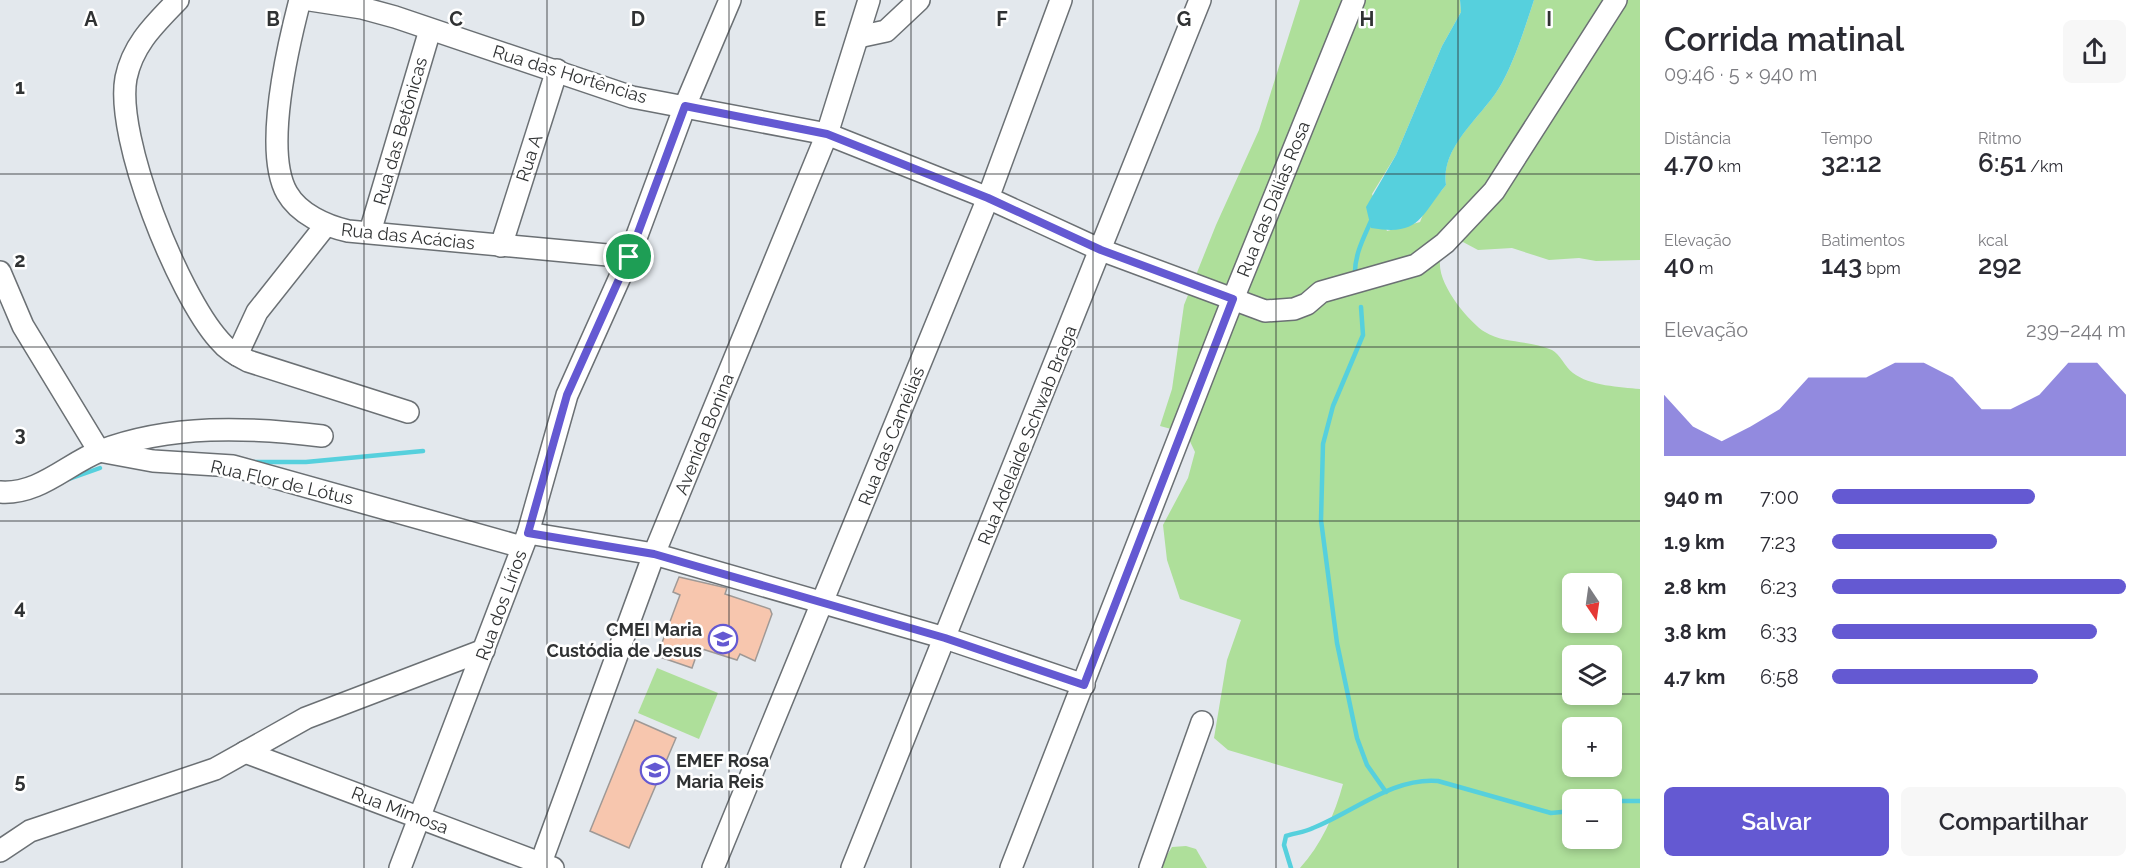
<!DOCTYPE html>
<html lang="pt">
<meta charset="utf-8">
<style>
:root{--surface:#fff;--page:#f7f7f7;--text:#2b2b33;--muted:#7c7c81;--accent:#6459d2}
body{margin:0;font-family:Raleway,sans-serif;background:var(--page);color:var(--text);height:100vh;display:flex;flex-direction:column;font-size:22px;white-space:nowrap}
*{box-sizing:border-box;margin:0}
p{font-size:20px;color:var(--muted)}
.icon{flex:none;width:33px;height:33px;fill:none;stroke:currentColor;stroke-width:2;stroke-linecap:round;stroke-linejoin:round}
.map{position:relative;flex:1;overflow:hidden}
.side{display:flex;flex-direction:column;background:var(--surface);width:510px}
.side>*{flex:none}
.needle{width:39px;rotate:167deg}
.tools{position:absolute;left:1562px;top:573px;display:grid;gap:12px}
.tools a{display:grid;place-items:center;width:60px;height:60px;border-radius:9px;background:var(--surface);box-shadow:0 3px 9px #0003;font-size:30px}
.pin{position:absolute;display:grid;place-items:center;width:51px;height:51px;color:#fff;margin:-26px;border:3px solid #fff;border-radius:50%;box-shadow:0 2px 6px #0007}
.round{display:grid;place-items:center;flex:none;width:63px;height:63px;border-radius:9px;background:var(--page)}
.overview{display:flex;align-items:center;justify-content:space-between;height:102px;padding:0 24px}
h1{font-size:33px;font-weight:600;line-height:45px}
.metrics{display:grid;grid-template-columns:repeat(3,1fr);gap:9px;height:102px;padding:6px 24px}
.metrics div{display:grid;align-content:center}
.metrics b{font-size:26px;font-weight:600}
.metrics small{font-size:16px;font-weight:400}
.metrics p{font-size:16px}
.chart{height:168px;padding:12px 24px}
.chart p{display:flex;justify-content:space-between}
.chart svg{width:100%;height:108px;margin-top:6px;fill:var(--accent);opacity:.7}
.primary-button{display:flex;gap:12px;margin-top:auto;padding:12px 24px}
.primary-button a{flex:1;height:69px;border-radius:9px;background:var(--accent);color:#fff;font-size:24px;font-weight:600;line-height:69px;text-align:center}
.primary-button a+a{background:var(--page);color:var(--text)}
ul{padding:0 24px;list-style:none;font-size:20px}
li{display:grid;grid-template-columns:96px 72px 1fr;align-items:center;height:45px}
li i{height:15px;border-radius:8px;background:var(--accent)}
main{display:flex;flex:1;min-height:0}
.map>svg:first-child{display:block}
</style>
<main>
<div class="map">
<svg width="1640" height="868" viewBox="0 0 1640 868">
<rect width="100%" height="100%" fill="#e3e8ed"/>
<!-- green -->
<g fill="#aedf9a" fill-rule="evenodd">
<path d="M 1300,0 L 1460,0 L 1461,12 L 1442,46 L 1396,155 L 1372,194 L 1387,231 L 1420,222 L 1424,212 L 1446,185 C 1440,145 1484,116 1502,83 C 1516,57 1525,27 1534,0 L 1640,0 L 1640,260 L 1596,261 L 1579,258 L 1549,260 L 1512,248 L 1478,250 L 1463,242 C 1458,244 1450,245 1446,249 C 1424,269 1467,321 1485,332 C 1504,344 1531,340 1552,350 C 1560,354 1565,367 1573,373 C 1590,386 1620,387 1640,389 L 1640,868 L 1300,868 C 1321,845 1335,814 1343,784 L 1228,750 L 1214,738 L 1227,660 L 1241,620 L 1180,599 L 1167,560 L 1163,525 L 1188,478 L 1195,452 L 1186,433 L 1160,426 L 1172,389 L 1184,305 L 1216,225 L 1259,130 ZM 1572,584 L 1611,584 L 1611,622 L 1572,622 ZM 1572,656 L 1611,656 L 1611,694 L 1572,694 ZM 1572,728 L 1611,728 L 1611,766 L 1572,766 ZM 1572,800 L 1611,800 L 1611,838 L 1572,838 Z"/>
<path d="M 657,668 L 718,693 L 699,739 L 638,713 Z"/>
<path d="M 1186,846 L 1196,849 L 1207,868 L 1159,868 L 1172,847 Z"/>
</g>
<!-- water -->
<path fill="#56d0dd" d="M 1460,0 L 1534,0 C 1525,27 1516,57 1502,83 C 1485,115 1440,145 1446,185 C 1419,218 1420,236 1371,228 L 1366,207 L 1396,155 L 1442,46 L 1461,12 Z"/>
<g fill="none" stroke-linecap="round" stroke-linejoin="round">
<!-- stream -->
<g stroke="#56d0dd" stroke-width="4.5">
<path d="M 1355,276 C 1354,256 1363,239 1371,221"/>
<path d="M 1361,307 L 1363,335 L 1333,406 L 1323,444 L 1321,520 L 1337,643 L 1357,738 L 1367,765 L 1386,792"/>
<path d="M 252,462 L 306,462 L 423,451"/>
<path d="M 69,479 L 100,468"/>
<path d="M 1611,801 L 1640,801"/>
<path d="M 1291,868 L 1284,845 L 1286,836 C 1295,833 1305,832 1313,828 C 1354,812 1393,777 1438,781 L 1551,813 L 1572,811"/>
</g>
</g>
<!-- building -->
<g fill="#f7c6ae" stroke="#9f9996" stroke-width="1.5">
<path d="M 679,577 L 727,588 L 725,594 L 770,609 L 772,614 L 755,661 L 740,654 L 737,660 L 699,648 L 692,668 L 657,656 L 680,595 L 673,592 Z"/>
<path d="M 635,720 L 676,738 L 629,848 L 590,831 Z"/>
</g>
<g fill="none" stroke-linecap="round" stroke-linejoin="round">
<!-- minor casing -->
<g stroke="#6b7074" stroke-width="24">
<g id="minor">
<path d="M 178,0 C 155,24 133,44 126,78 C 115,138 178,294 219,340 C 227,350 237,355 248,361 L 408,412"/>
<path d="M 300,0 C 288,46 263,151 287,193 C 299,214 326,226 348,231 L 629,257"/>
<path d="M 310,0 L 362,8 L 395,17 L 632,97 L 827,134 L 988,198 L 1101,250 L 1265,311 L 1294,309 L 1307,304 L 1321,292 L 1416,265 L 1445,243 L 1494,191 L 1616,0"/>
<path d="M 858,37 L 886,31 L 919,0"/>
<path d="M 370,232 L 430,30"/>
<path d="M 501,246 L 557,70"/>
<path d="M 0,272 L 23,326 L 99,451 L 153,461 L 233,466 L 522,547"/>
<path d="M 237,355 L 257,312 L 326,225"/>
<path d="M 0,492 C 39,495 67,464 100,451 C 171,424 248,427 322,436"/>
<path d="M 528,533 L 654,554 L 945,638 L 1084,685"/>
<path d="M 245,752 L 553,868"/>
<path d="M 0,851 L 30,831 L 215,769 L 306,718 L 484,650"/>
<path d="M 400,868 L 528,533 L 567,395 L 629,257 L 685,106 L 730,0"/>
<path d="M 539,868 L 654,554 L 827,134 L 869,0"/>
<path d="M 713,868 L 988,198 L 1061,0"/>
<path d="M 852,868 L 1200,0"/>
<path d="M 1011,868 L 1233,299 L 1354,0"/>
<path d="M 1150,868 L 1202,722"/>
</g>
</g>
<!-- minor -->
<use href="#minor" stroke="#fff" stroke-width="21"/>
</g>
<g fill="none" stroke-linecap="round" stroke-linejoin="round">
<!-- route casing -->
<g stroke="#fff" stroke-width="12">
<path id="route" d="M 685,106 L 827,134 L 988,198 L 1101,250 L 1233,299 L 1084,685 L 945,638 L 654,554 L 528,533 L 567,395 L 629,257 Z"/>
</g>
<!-- route -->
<use href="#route" stroke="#6459d2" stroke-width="8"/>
</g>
<!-- grid -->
<path fill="none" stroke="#303233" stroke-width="1.5" stroke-opacity="0.55" d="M 182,0 L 182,868M 364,0 L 364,868M 547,0 L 547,868M 729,0 L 729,868M 911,0 L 911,868M 1093,0 L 1093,868M 1276,0 L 1276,868M 1458,0 L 1458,868M 0,174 L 1640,174M 0,347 L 1640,347M 0,521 L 1640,521M 0,694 L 1572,694M 1611,694 L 1640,694"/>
<!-- icons -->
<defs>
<g id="school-ring" transform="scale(1.5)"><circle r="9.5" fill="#fff" stroke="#6459d2" stroke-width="1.5"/><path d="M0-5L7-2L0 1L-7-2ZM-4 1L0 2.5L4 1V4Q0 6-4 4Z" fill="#6459d2"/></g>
</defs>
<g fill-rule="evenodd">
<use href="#school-ring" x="723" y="639"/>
<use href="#school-ring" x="655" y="770"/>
</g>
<g text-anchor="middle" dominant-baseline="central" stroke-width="5" stroke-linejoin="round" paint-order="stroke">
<!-- street labels -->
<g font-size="18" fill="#303233" stroke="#fff">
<text transform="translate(570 74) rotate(17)">Rua das Hortências</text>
<text transform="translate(400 131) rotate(-74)">Rua das Betônicas</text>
<text transform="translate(529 158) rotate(-72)">Rua A</text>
<text transform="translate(1273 199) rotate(-68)">Rua das Dálias Rosa</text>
<text transform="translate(408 236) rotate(6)">Rua das Acácias</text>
<text transform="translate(704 434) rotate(-68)">Avenida Bonina</text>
<text transform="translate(1027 435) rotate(-68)">Rua Adelaide Schwab Braga</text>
<text transform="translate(891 436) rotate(-68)">Rua das Camélias</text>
<text transform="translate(282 482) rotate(13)">Rua Flor de Lótus</text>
<text transform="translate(501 605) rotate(-70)">Rua dos Lírios</text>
<text transform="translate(400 810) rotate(21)">Rua Mimosa</text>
</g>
<!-- poi labels -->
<g font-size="18" font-weight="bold" fill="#303233" stroke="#fff" text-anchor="end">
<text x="702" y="629">CMEI Maria<tspan x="702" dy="21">Custódia de Jesus</tspan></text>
<text x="676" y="760" text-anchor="start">EMEF Rosa<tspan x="676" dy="21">Maria Reis</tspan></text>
</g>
</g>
<g font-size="20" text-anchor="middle" font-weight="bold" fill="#303233" stroke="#fff" stroke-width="5" stroke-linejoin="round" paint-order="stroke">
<text x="91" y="26">A</text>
<text x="273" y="26">B</text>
<text x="456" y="26">C</text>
<text x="638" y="26">D</text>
<text x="820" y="26">E</text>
<text x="1002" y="26">F</text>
<text x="1184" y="26">G</text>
<text x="1367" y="26">H</text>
<text x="1549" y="26">I</text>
<text x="20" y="94">1</text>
<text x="20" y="267">2</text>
<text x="20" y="441">3</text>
<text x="20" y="614">4</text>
<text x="20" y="788">5</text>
</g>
</svg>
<div class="tools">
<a><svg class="needle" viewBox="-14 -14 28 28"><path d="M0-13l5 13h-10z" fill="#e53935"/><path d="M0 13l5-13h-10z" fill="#7c7c81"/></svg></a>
<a><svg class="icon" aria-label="layers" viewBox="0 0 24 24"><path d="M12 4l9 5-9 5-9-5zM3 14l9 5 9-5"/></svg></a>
<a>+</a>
<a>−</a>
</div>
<div class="pin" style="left:629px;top:257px;background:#1e9e55"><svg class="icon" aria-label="arrive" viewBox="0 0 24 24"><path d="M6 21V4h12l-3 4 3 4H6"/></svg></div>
</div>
<section class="side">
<div class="overview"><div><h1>Corrida matinal</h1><p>09:46 · 5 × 940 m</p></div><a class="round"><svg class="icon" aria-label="share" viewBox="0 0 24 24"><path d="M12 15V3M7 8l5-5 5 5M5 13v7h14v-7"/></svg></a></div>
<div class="metrics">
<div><p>Distância</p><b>4.70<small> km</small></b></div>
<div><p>Tempo</p><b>32:12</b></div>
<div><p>Ritmo</p><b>6:51<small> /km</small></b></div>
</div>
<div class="metrics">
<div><p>Elevação</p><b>40<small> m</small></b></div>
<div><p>Batimentos</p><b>143<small> bpm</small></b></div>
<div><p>kcal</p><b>292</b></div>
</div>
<div class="chart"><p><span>Elevação</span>239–244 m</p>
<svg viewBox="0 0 160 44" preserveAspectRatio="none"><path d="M0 44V19L10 32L20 38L30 32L40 25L50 12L60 12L70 12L80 6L90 6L100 12L110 25L120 25L130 19L140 6L150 6L160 19V44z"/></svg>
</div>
<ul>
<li><b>940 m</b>7:00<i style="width:69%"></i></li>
<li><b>1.9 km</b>7:23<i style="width:56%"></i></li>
<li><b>2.8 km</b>6:23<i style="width:100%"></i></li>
<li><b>3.8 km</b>6:33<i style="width:90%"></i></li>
<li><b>4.7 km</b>6:58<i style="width:70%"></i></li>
</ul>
<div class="primary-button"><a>Salvar</a><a>Compartilhar</a></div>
</section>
</main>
